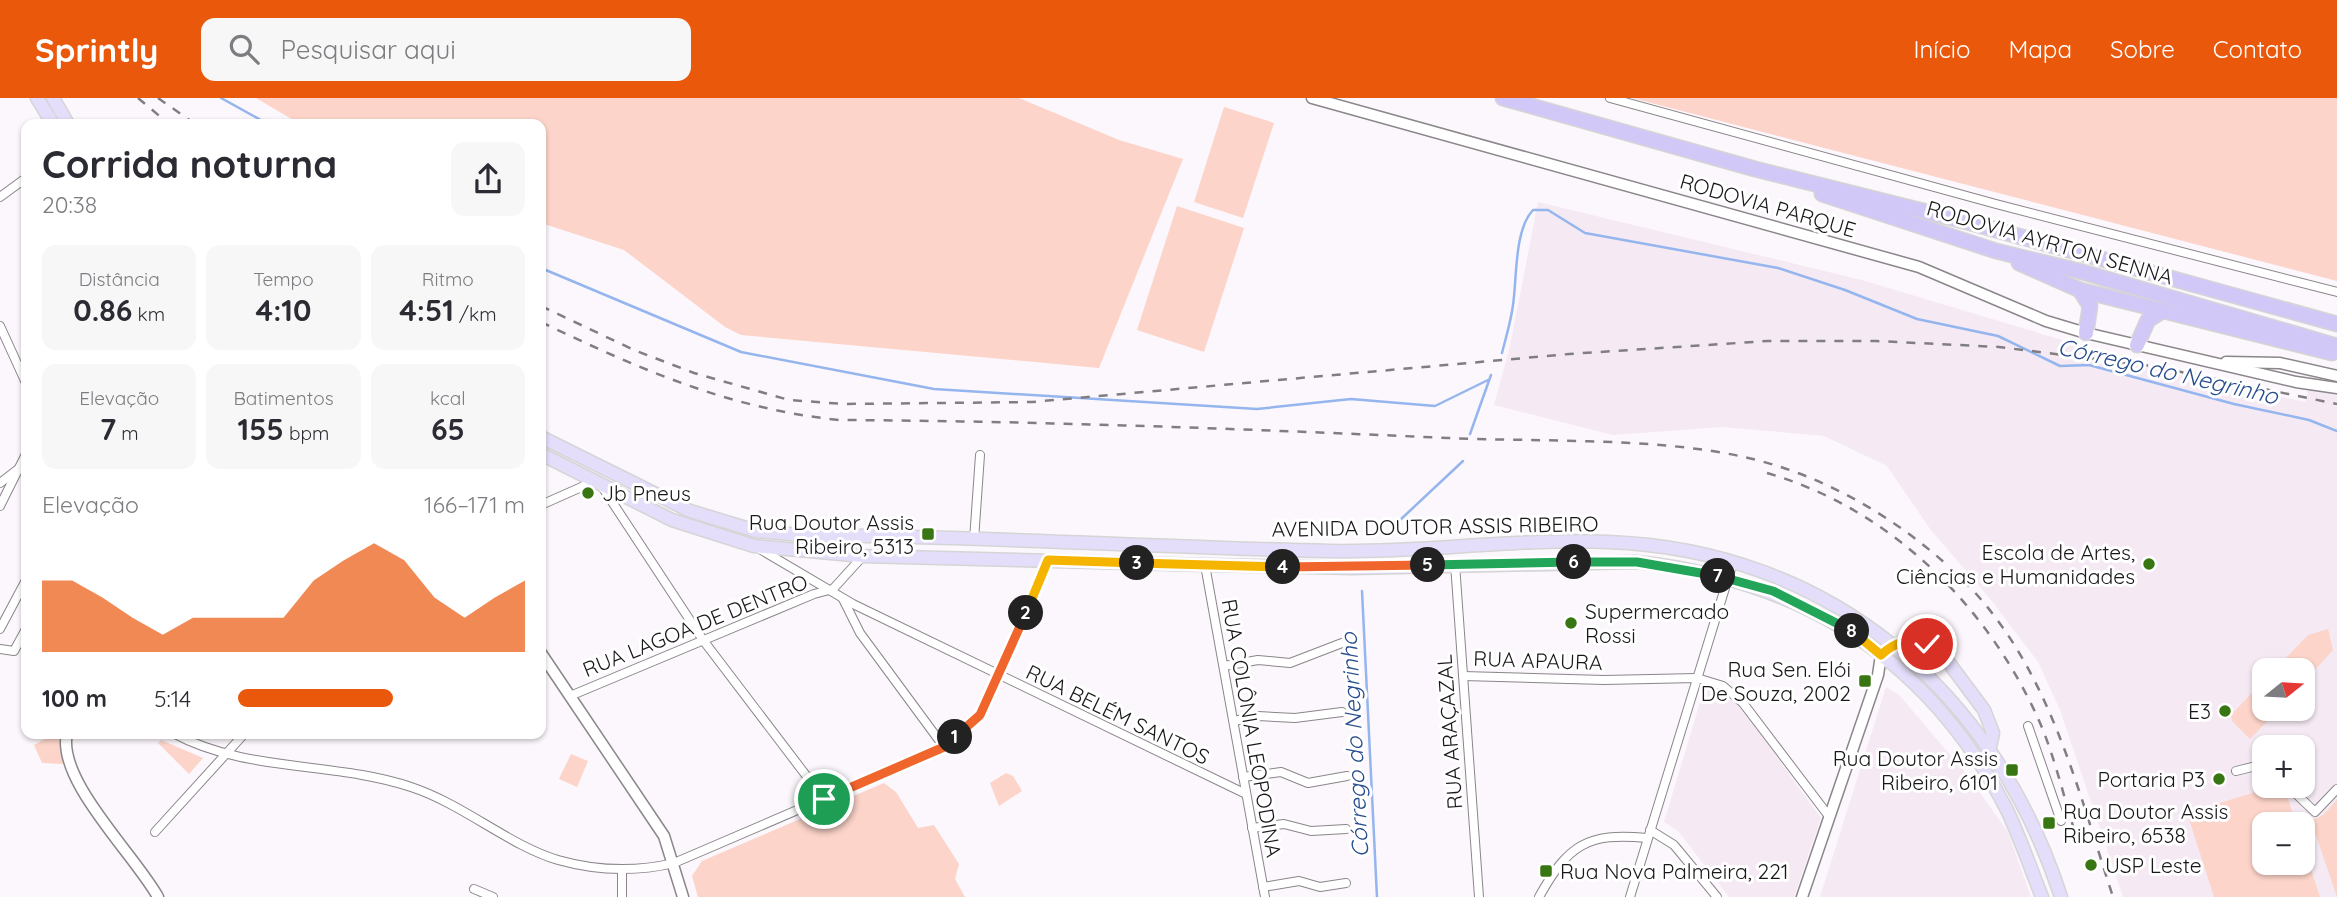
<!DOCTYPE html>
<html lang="pt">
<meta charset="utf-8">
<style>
:root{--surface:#fff;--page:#f7f7f7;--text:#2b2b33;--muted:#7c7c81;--accent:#ea580c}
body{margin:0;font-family:Quicksand,sans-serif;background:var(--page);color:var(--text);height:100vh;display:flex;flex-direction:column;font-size:26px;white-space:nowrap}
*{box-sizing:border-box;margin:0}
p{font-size:23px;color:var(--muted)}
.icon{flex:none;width:38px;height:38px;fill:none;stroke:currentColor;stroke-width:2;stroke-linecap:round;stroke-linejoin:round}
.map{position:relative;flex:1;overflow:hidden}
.sheet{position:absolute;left:21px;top:21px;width:525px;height:620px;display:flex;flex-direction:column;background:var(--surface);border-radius:14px;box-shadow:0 2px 5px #0004}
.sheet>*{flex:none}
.needle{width:46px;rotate:72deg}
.controls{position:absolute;left:2252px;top:560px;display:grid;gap:14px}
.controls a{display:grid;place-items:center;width:63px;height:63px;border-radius:14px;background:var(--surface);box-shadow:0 2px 5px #0004;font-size:35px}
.pin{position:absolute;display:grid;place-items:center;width:60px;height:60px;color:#fff;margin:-30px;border:4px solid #fff;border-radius:50%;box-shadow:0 2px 7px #0007}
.km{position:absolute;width:35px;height:35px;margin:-18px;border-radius:50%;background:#222;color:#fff;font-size:19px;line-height:35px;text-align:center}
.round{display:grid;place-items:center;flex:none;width:74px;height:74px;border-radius:14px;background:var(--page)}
.overview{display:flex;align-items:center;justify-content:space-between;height:119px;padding:0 21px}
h1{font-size:38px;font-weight:700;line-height:52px}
.stats{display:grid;grid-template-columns:repeat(3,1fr);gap:10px;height:119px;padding:7px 21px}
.stats div{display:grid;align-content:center;border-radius:14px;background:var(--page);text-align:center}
.stats b{font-size:30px;font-weight:700}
.stats small{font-size:19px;font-weight:400}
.stats p{font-size:19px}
.chart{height:196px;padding:14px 21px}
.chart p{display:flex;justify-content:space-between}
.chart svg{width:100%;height:126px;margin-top:7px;fill:var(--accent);opacity:.7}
ul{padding:0 21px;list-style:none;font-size:23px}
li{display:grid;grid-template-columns:112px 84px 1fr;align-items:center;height:52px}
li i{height:18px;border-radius:9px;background:var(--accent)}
header{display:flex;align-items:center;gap:42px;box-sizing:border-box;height:98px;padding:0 35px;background:var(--accent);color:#fff}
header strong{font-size:33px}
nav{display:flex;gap:38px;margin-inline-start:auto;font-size:24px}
.search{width:490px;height:63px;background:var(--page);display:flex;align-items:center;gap:18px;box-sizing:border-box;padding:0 24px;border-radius:14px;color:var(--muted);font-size:26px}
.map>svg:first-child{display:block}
</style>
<header>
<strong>Sprintly</strong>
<div class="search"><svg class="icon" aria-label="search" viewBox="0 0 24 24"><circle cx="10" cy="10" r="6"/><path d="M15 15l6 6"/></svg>Pesquisar aqui</div>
<nav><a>Início</a><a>Mapa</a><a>Sobre</a><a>Contato</a></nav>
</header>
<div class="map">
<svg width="2337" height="799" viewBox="0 0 2337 799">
<rect width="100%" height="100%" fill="#fcf7fc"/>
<!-- built -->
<g fill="#f5eaf4" fill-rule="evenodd">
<path d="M 1538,104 L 1862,182 L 2169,274 L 2305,304 L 2309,288 L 2337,296 L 2337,799 L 2123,799 L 2060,612 L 2038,564 L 1991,502 L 1930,431 L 1887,368 L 1824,338 L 1722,329 L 1613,337 L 1494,307 L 1510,248 ZM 2264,572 L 2303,572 L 2303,611 L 2264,611 ZM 2264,649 L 2303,649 L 2303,688 L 2264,688 ZM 2264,726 L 2303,726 L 2303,765 L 2264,765 Z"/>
<path d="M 1709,588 L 1739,607 L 1821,720 L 1794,799 L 1729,799 L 1678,733 L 1664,724 L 1704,591 Z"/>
<path d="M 1886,589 L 1899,597 L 1964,673 L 2008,734 L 2031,799 L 1820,799 Z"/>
</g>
<!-- green -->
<g fill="#fcd4c9">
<path d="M 256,0 L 1019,0 L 1119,42 L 1183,61 L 1099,270 L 741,237 L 725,229 L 624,152 L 541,125 L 541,26 L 300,26 Z"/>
<path d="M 1632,0 L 2337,0 L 2337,183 Z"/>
<path d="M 1224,9 L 1274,25 L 1243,120 L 1194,104 Z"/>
<path d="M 1177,108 L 1244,130 L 1204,254 L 1137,232 Z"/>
<path d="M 2328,531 L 2333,552 L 2303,585 L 2303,572 L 2274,572 L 2308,537 Z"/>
<path d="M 2264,582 L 2264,611 L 2279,611 L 2250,641 L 2232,623 L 2231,617 Z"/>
<path d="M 55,635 L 59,635 L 63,666 L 42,665 L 34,647 Z"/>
<path d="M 161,642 L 203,660 L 189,676 L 158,645 Z"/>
<path d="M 571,656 L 588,663 L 577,689 L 559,681 Z"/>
<path d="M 1006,675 L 1013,678 L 1022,693 L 999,708 L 990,685 Z"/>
<path d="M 884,685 L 896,694 L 918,730 L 934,727 L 959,766 L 955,781 L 965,799 L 698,799 L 692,778 L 702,763 Z"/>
<path d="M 2275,688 L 2285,691 L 2296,726 L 2264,726 L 2264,765 L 2303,765 L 2303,747 L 2320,799 L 2214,799 L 2187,715 Z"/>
<path d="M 2337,702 L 2337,799 L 2311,723 L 2323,717 Z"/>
</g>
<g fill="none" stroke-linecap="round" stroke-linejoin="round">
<!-- stream -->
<g stroke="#94b5ed" stroke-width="2.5">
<path d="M 221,0 L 268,26"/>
<path d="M 541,170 L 741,254 L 934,291 L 1257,311 L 1351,301 L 1435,308 L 1488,282"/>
<path d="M 1502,255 C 1506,239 1511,223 1513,207 C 1517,181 1514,132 1533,112 L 1548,112 L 1585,135 L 1778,170 L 1845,192 L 1917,221 L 1998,238 L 2060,268 L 2089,267 L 2234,306 L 2309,322 L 2337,333"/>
<path d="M 1470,336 L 1491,277"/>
<path d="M 1399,423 L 1463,363"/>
<path d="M 1362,493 L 1377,799"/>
</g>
<!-- street casing -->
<g stroke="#8a868a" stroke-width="10">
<g id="street">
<path d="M 1610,0 L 1996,106 L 2337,194"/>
<path d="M 0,99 L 26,80"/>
<path d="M 0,228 L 26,285"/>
<path d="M 0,385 L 17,372"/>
<path d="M 601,387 L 703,542 L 824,701"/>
<path d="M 541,407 L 595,383"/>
<path d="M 0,408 L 26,356"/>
<path d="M 974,442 L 980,357"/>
<path d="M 758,450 L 853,506 L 1246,696"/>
<path d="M 1455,466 L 1479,799"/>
<path d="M 1205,467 L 1265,799"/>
<path d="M 833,491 L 863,458"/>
<path d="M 843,501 L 860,535 L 944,649"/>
<path d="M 0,531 L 26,482"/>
<path d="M 0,551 L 14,553 L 26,531"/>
<path d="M 1224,568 L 1258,562 L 1290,565 L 1342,545"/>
<path d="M 1463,578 L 1604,582 L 1697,580 L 1723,588 L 1743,605 L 1828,717"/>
<path d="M 570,598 L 814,496 L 833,491"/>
<path d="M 1234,623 L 1258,618 L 1295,620 L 1342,614"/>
<path d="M 2028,628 L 2061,723"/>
<path d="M 173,635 C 247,675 333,663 411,689 C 463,706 510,748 558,762 C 597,773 636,774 674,765 L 944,649 L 980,616 L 1048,462"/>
<path d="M 2236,673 L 2264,666"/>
<path d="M 1243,679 L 1281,674 L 1308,685 L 1347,678"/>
<path d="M 2288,688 L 2315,714 L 2337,691"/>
<path d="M 1252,730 L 1284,726 L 1311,733 L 1346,731"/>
<path d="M 1650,732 L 1674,747 L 1717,799"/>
<path d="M 155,734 L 245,635"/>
<path d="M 1263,789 L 1299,783 L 1320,789 L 1346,785"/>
<path d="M 474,791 L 493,799"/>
<path d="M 622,799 L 622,772"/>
<path d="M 1539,799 C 1568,747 1587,734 1647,740"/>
<path d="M 1630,799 L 1733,464"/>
</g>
</g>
<!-- secondary casing -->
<g stroke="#8a868a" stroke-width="13">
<g id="secondary">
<path d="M 1312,0 L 1919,169 L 2046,223 L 2086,235 L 2296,284 L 2337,290"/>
<path d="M 2226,264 L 2280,265 L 2337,278"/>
<path d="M 541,555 L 664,738 L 683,799"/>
<path d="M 67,635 C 56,682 135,757 158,799"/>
<path d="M 1802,799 L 1878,577 L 1881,557 L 1892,547"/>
</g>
</g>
<!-- primary casing -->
<g stroke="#d6d5d6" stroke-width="15">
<g id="primary">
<path d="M 37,0 L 53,26"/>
<path d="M 53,0 L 68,26"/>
<path d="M 541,339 L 690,413 L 756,433 L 800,437 C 976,438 1153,449 1329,453 C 1422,455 1516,440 1608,444 C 1829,452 1994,592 2061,799"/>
<path d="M 541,356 L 672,422 L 754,448 L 863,458 L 1205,467 L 1353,470 L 1637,464 C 1803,482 1928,560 2006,710 C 2020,739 2030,769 2042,799"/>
<path d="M 1892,547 L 1916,543 L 1940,553 L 1984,612 L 1993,635 L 1990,649"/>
</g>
</g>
<!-- highway casing -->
<g stroke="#d6d5d6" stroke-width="17">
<g id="highway">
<path d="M 1503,0 L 1755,71 L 1971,125 L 2337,226"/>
<path d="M 1822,96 L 1996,153 L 2079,173 L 2337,248"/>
<path d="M 2019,165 L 2080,192 L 2332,255"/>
<path d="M 2080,192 L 2090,208 L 2086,235"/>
<path d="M 2137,247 L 2148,222 L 2164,212"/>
</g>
</g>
<!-- street -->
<use href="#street" stroke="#fff" stroke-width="8"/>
<!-- secondary -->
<use href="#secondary" stroke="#fff" stroke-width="10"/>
<!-- primary -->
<use href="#primary" stroke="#e4defa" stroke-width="12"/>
<!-- highway -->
<use href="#highway" stroke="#d2c8f7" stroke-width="14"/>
<!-- rail -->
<g stroke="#817e81" stroke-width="2.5" stroke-dasharray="9 9" stroke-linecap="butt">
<path d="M 138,0 L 169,26"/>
<path d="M 158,0 L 195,26"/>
<path d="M 541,208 L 634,252 L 694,275 L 789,302 L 844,306 L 1032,304 L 1569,256 L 1768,243 L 1876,243 L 1999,249 L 2152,268 L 2337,306"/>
<path d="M 541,224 C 639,271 730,311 839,322 C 1042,323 1245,331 1448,340 C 1541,344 1654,339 1744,359 C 1827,377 1906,425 1966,485 C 2049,570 2077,689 2113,799"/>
<path d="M 1767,375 C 1888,410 1984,504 2036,616 C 2053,652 2062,693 2074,731"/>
</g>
</g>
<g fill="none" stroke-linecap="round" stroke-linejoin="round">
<!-- split-1 casing -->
<g stroke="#fff" stroke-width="14">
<path id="split-1" d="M 824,701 L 944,649 L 955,639"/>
</g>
<!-- split-2 casing -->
<g stroke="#fff" stroke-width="14">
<path id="split-2" d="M 955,639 L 980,617 L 1026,515"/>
</g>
<!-- split-3 casing -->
<g stroke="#fff" stroke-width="14">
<path id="split-3" d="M 1026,515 L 1048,462 L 1137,465"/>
</g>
<!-- split-4 casing -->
<g stroke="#fff" stroke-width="14">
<path id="split-4" d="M 1137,465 L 1283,469"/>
</g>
<!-- split-5 casing -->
<g stroke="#fff" stroke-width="14">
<path id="split-5" d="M 1283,469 L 1428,467"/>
</g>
<!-- split-6 casing -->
<g stroke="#fff" stroke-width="14">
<path id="split-6" d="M 1428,467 L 1574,464"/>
</g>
<!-- split-7 casing -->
<g stroke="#fff" stroke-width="14">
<path id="split-7" d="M 1574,464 L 1637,464 L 1718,478"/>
</g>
<!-- split-8 casing -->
<g stroke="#fff" stroke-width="14">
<path id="split-8" d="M 1718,478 L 1773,493 L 1852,533"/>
</g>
<!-- split-9 casing -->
<g stroke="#fff" stroke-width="14">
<path id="split-9" d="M 1852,533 L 1881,557 C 1896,543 1908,541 1927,546"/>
</g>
<!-- split-1 -->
<use href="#split-1" stroke="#f0652b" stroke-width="9"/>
<!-- split-2 -->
<use href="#split-2" stroke="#f0652b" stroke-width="9"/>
<!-- split-3 -->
<use href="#split-3" stroke="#f5b400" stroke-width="9"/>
<!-- split-4 -->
<use href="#split-4" stroke="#f5b400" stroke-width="9"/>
<!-- split-5 -->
<use href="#split-5" stroke="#f0652b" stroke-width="9"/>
<!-- split-6 -->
<use href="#split-6" stroke="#22a559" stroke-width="9"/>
<!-- split-7 -->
<use href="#split-7" stroke="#22a559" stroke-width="9"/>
<!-- split-8 -->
<use href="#split-8" stroke="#22a559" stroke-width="9"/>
<!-- split-9 -->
<use href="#split-9" stroke="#f5b400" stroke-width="9"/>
</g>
<!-- markers -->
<g fill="#377612" stroke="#fff" stroke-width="2.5">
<circle cx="588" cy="395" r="7"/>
<rect x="921" y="429" width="14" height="14" rx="3.5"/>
<circle cx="2149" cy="466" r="7"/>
<circle cx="1571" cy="525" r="7"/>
<rect x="1858" y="576" width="14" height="14" rx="3.5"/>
<circle cx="2225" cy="613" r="7"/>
<rect x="2005" y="665" width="14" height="14" rx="3.5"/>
<circle cx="2219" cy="681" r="7"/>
<rect x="2042" y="718" width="14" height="14" rx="3.5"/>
<circle cx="2091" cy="767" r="7"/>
<rect x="1539" y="766" width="14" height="14" rx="3.5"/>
</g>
<g text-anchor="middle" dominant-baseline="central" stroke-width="6" stroke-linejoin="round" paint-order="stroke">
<!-- street labels -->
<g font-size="21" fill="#191719" stroke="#fff">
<text transform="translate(1768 107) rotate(16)">RODOVIA PARQUE</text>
<text transform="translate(2050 144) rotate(16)">RODOVIA AYRTON SENNA</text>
<text transform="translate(1435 428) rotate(-1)">AVENIDA DOUTOR ASSIS RIBEIRO</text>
<text transform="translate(695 527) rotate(-22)">RUA LAGOA DE DENTRO</text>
<text transform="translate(1538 562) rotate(2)">RUA APAURA</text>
<text transform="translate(1118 616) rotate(26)">RUA BELÉM SANTOS</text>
<text transform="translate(1252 630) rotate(80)">RUA COLÔNIA LEOPODINA</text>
<text transform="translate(1449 634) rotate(-94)">RUA ARAÇAZAL</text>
</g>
<!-- poi labels -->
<g font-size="21" fill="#191719" stroke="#fff" text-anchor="end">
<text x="602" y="395" text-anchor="start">Jb Pneus</text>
<text x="914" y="424">Rua Doutor Assis<tspan x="914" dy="24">Ribeiro, 5313</tspan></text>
<text x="2135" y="454">Escola de Artes,<tspan x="2135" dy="24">Ciências e Humanidades</tspan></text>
<text x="1585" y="513" text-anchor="start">Supermercado<tspan x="1585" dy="24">Rossi</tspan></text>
<text x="1851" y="571">Rua Sen. Elói<tspan x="1851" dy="24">De Souza, 2002</tspan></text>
<text x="2211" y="613">E3</text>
<text x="1998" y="660">Rua Doutor Assis<tspan x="1998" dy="24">Ribeiro, 6101</tspan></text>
<text x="2205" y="681">Portaria P3</text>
<text x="2063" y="713" text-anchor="start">Rua Doutor Assis<tspan x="2063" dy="24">Ribeiro, 6538</tspan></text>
<text x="2105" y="767" text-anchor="start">USP Leste</text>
<text x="1560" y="773" text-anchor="start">Rua Nova Palmeira, 221</text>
</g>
<!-- water labels -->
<g font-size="23" font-style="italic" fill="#274d8f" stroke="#fff">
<text transform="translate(2168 273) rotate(13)">Córrego do Negrinho</text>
<text transform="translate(1354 647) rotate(-93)">Córrego do Negrinho</text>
</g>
</g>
</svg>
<div class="controls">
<a><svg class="needle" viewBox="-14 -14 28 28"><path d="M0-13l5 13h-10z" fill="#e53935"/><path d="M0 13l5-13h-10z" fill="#7c7c81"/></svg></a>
<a>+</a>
<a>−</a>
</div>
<div class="pin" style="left:824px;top:701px;background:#1e9e55"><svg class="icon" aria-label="arrive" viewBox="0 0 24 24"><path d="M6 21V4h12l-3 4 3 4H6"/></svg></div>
<div class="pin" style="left:1927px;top:546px;background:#d93025"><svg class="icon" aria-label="check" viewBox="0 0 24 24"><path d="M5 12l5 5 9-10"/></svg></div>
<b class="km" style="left:955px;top:639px">1</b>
<b class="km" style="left:1026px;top:515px">2</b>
<b class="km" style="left:1137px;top:465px">3</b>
<b class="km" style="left:1283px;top:469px">4</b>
<b class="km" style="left:1428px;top:467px">5</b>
<b class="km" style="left:1574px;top:464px">6</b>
<b class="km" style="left:1718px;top:478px">7</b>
<b class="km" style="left:1852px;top:533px">8</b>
<section class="sheet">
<div class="overview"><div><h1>Corrida noturna</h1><p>20:38</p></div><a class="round"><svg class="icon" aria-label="share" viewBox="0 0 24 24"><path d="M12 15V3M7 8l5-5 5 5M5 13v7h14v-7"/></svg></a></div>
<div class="stats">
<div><p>Distância</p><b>0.86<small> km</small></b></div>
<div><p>Tempo</p><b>4:10</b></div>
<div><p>Ritmo</p><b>4:51<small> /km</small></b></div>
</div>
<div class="stats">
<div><p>Elevação</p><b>7<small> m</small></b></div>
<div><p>Batimentos</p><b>155<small> bpm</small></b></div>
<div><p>kcal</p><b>65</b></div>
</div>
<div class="chart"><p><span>Elevação</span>166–171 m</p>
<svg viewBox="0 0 160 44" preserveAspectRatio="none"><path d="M0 44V19L10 19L20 25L30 32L40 38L50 32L60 32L70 32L80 32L90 19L100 12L110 6L120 12L130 25L140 32L150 25L160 19V44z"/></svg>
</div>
<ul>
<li><b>100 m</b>5:14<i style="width:54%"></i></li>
</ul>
</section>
</div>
